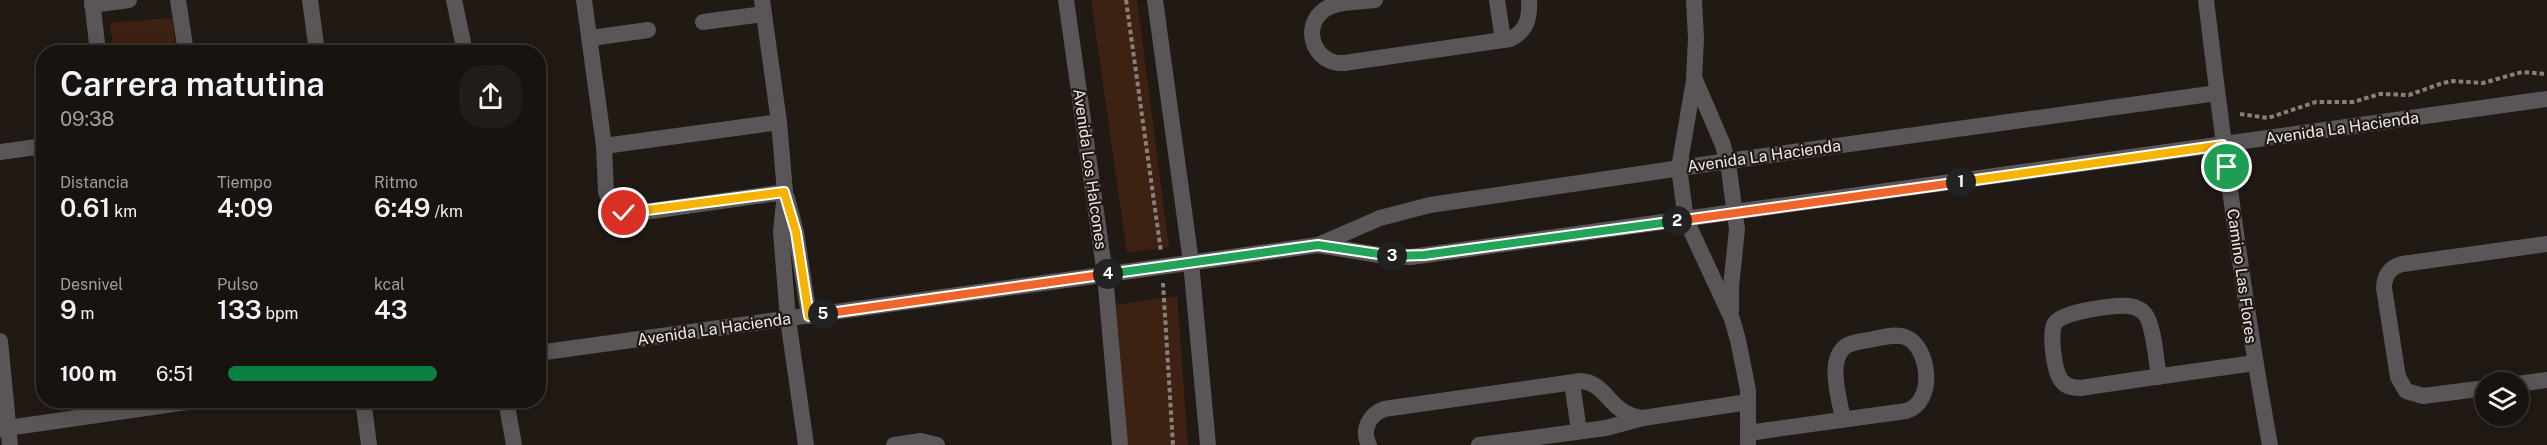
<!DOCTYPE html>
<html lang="es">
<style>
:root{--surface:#19130f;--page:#221c18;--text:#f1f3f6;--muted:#9f9e9e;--line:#37322f;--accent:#0b8043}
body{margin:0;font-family:"Public Sans",sans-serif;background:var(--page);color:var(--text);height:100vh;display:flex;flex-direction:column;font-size:22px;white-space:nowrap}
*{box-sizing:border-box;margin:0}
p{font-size:20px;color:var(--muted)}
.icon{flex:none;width:33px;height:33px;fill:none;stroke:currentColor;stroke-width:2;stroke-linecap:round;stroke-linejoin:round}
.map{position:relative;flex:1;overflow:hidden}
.drawer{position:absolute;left:36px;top:45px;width:510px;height:363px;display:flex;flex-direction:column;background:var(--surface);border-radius:24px;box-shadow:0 3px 15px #0003,0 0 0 2px var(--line)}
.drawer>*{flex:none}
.tools{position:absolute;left:2475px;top:372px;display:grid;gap:12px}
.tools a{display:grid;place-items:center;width:54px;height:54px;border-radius:50%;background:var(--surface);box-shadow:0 3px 15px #0003,0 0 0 2px var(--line);font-size:30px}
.pin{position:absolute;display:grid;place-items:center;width:51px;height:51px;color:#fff;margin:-26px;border:3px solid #fff;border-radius:50%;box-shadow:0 2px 6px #0007}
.km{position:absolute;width:30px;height:30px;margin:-15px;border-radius:50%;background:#222;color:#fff;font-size:16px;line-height:30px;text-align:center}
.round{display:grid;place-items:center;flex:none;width:63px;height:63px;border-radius:24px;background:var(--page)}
.overview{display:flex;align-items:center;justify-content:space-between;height:102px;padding:0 24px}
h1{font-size:33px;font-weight:600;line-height:45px}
.stats{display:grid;grid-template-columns:repeat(3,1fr);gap:9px;height:102px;padding:6px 24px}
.stats div{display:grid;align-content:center}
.stats b{font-size:26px;font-weight:600}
.stats small{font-size:16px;font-weight:400}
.stats p{font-size:16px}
ul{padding:0 24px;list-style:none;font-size:20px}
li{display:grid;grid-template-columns:96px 72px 1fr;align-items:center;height:45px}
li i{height:15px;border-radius:8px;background:var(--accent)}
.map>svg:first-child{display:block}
</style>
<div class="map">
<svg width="2547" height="445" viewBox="0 0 2547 445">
<rect width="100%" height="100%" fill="#211914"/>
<!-- green -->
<g fill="#3d2214">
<path d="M 1091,0 L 1137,0 L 1169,247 L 1127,253 Z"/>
<path d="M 172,18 L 176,52 L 114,52 L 110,23 Z"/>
<path d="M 1177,296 L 1188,445 L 1127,445 L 1116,305 Z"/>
</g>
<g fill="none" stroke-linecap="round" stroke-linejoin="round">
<!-- path -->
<g stroke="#88807c" stroke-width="4" stroke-dasharray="4.5 3" stroke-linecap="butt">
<path d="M 1126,0 L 1161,252"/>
<path d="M 2240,114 L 2268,118 L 2316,102 L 2353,102 L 2380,94 L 2409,95 L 2443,83 L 2453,81 L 2483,83 L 2522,72 L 2547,74"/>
<path d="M 1163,283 L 1173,445"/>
</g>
<!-- minor -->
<g stroke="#5a5557" stroke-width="16">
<path d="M 92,0 L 98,52"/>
<path d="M 178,0 L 186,52"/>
<path d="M 310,0 L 317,52"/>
<path d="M 454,0 L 465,52"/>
<path d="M 584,0 L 604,146 L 606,192 L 613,208 L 630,214 L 785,192"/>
<path d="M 762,0 L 779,122 L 785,192 L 781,232 L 788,319 L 806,445"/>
<path d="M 1375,0 C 1360,2 1336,1 1324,10 C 1300,28 1315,65 1344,63 L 1510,39 C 1527,31 1530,18 1529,0"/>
<path d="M 1497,0 L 1503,40"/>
<path d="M 1694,0 L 1696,39 L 1694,80 L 1679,168 L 1686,220 L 1732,319 L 1738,340 L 1748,390 L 1748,445"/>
<path d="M 2206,0 C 2224,149 2243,298 2270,445"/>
<path d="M 92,5 L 129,0"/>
<path d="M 703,22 L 764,14"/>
<path d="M 591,38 L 648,30"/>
<path d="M 1695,80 L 1723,145 L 1729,170 L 1737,229 L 1731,287 L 1731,311"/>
<path d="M 604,146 L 779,122"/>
<path d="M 0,152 L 44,146"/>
<path d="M 787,198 L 796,232 L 809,316"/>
<path d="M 1318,245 L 1385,256 L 1411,257 L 2547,99"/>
<path d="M 0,341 L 10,445"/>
<path d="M 538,353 L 1318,245 L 1380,218 L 1430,205 L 1728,161 L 2217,93"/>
<path d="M 2159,377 C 2156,361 2154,325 2145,314 C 2141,309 2135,307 2129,306 C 2115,305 2063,311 2055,323 C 2049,332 2054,371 2061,380 C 2066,387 2073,388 2081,388 C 2139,379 2197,371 2255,363"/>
<path d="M 1572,383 L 1579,431"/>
<path d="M 2518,384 L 2547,380"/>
<path d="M 2486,388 L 2423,396 L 2406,391 L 2398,377 L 2384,288 C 2384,276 2390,267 2402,264 L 2547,244"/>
<path d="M 363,400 L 369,445"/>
<path d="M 506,400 L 514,445"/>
<path d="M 0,429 L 201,400"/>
<path d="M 1749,433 L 1769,430 L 1906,411 C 1937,402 1929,345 1905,337 C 1894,333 1880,338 1869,340 C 1861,341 1853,342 1846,346 C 1826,360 1840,400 1843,420"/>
<path d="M 894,445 L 921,441 L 937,445"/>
<path d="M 1369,445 C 1361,430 1369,415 1384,409 L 1581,381 C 1608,383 1607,413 1643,418"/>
<path d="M 1479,445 L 1606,428 L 1643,418 L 1748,402"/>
</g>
<!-- tertiary -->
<g stroke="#5a5557" stroke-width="16">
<path d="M 1066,0 L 1105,275 L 1120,445"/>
<path d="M 1155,0 L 1191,262 L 1208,445"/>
</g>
</g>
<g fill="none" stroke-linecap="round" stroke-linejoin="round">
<!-- split-1 casing -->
<g stroke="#fff" stroke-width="12">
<path id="split-1" d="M 1961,182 L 2223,145 L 2227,167"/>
</g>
<!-- split-2 casing -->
<g stroke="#fff" stroke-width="12">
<path id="split-2" d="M 1677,221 L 1961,182"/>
</g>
<!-- split-3 casing -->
<g stroke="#fff" stroke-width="12">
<path id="split-3" d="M 1392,256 L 1424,255 L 1677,221"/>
</g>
<!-- split-4 casing -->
<g stroke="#fff" stroke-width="12">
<path id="split-4" d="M 1108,274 L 1318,245 L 1392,256"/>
</g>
<!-- split-5 casing -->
<g stroke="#fff" stroke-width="12">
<path id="split-5" d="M 823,314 L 1108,274"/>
</g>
<!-- split-6 casing -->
<g stroke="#fff" stroke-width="12">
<path id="split-6" d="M 624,213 L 784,192 L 796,232 L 809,316 L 823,314"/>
</g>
<!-- split-1 -->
<use href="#split-1" stroke="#f5b400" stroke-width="8"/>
<!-- split-2 -->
<use href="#split-2" stroke="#f0652b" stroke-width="8"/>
<!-- split-3 -->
<use href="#split-3" stroke="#22a559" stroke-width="8"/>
<!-- split-4 -->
<use href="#split-4" stroke="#22a559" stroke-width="8"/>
<!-- split-5 -->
<use href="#split-5" stroke="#f0652b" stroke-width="8"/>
<!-- split-6 -->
<use href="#split-6" stroke="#f5b400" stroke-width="8"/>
</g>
<g text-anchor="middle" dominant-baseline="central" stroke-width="4.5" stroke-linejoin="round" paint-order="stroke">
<!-- street labels -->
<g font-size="16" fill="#efe8e5" stroke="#211914">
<text transform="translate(2342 128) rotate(-8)">Avenida La Hacienda</text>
<text transform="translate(1764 156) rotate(-8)">Avenida La Hacienda</text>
<text transform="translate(1090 169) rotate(82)">Avenida Los Halcones</text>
<text transform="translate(2242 276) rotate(82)">Camino Las Flores</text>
<text transform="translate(714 329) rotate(-8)">Avenida La Hacienda</text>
</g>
</g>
</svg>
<div class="tools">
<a><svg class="icon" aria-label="layers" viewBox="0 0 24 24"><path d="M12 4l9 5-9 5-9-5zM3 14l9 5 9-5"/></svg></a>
</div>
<div class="pin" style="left:2227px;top:167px;background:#1e9e55"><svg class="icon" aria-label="arrive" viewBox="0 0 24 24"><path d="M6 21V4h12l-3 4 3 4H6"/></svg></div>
<div class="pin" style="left:624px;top:213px;background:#d93025"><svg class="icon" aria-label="check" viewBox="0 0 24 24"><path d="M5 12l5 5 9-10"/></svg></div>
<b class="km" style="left:1961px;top:182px">1</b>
<b class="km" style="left:1677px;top:221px">2</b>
<b class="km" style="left:1392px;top:256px">3</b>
<b class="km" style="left:1108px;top:274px">4</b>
<b class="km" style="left:823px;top:314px">5</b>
<section class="drawer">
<div class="overview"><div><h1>Carrera matutina</h1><p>09:38</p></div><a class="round"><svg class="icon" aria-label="share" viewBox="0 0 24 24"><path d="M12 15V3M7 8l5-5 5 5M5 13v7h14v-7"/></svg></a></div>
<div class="stats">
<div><p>Distancia</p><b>0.61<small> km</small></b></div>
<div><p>Tiempo</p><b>4:09</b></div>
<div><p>Ritmo</p><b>6:49<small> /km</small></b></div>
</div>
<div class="stats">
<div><p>Desnivel</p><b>9<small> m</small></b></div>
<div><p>Pulso</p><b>133<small> bpm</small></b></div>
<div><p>kcal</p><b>43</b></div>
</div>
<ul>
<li><b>100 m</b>6:51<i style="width:71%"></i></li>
</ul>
</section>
</div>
